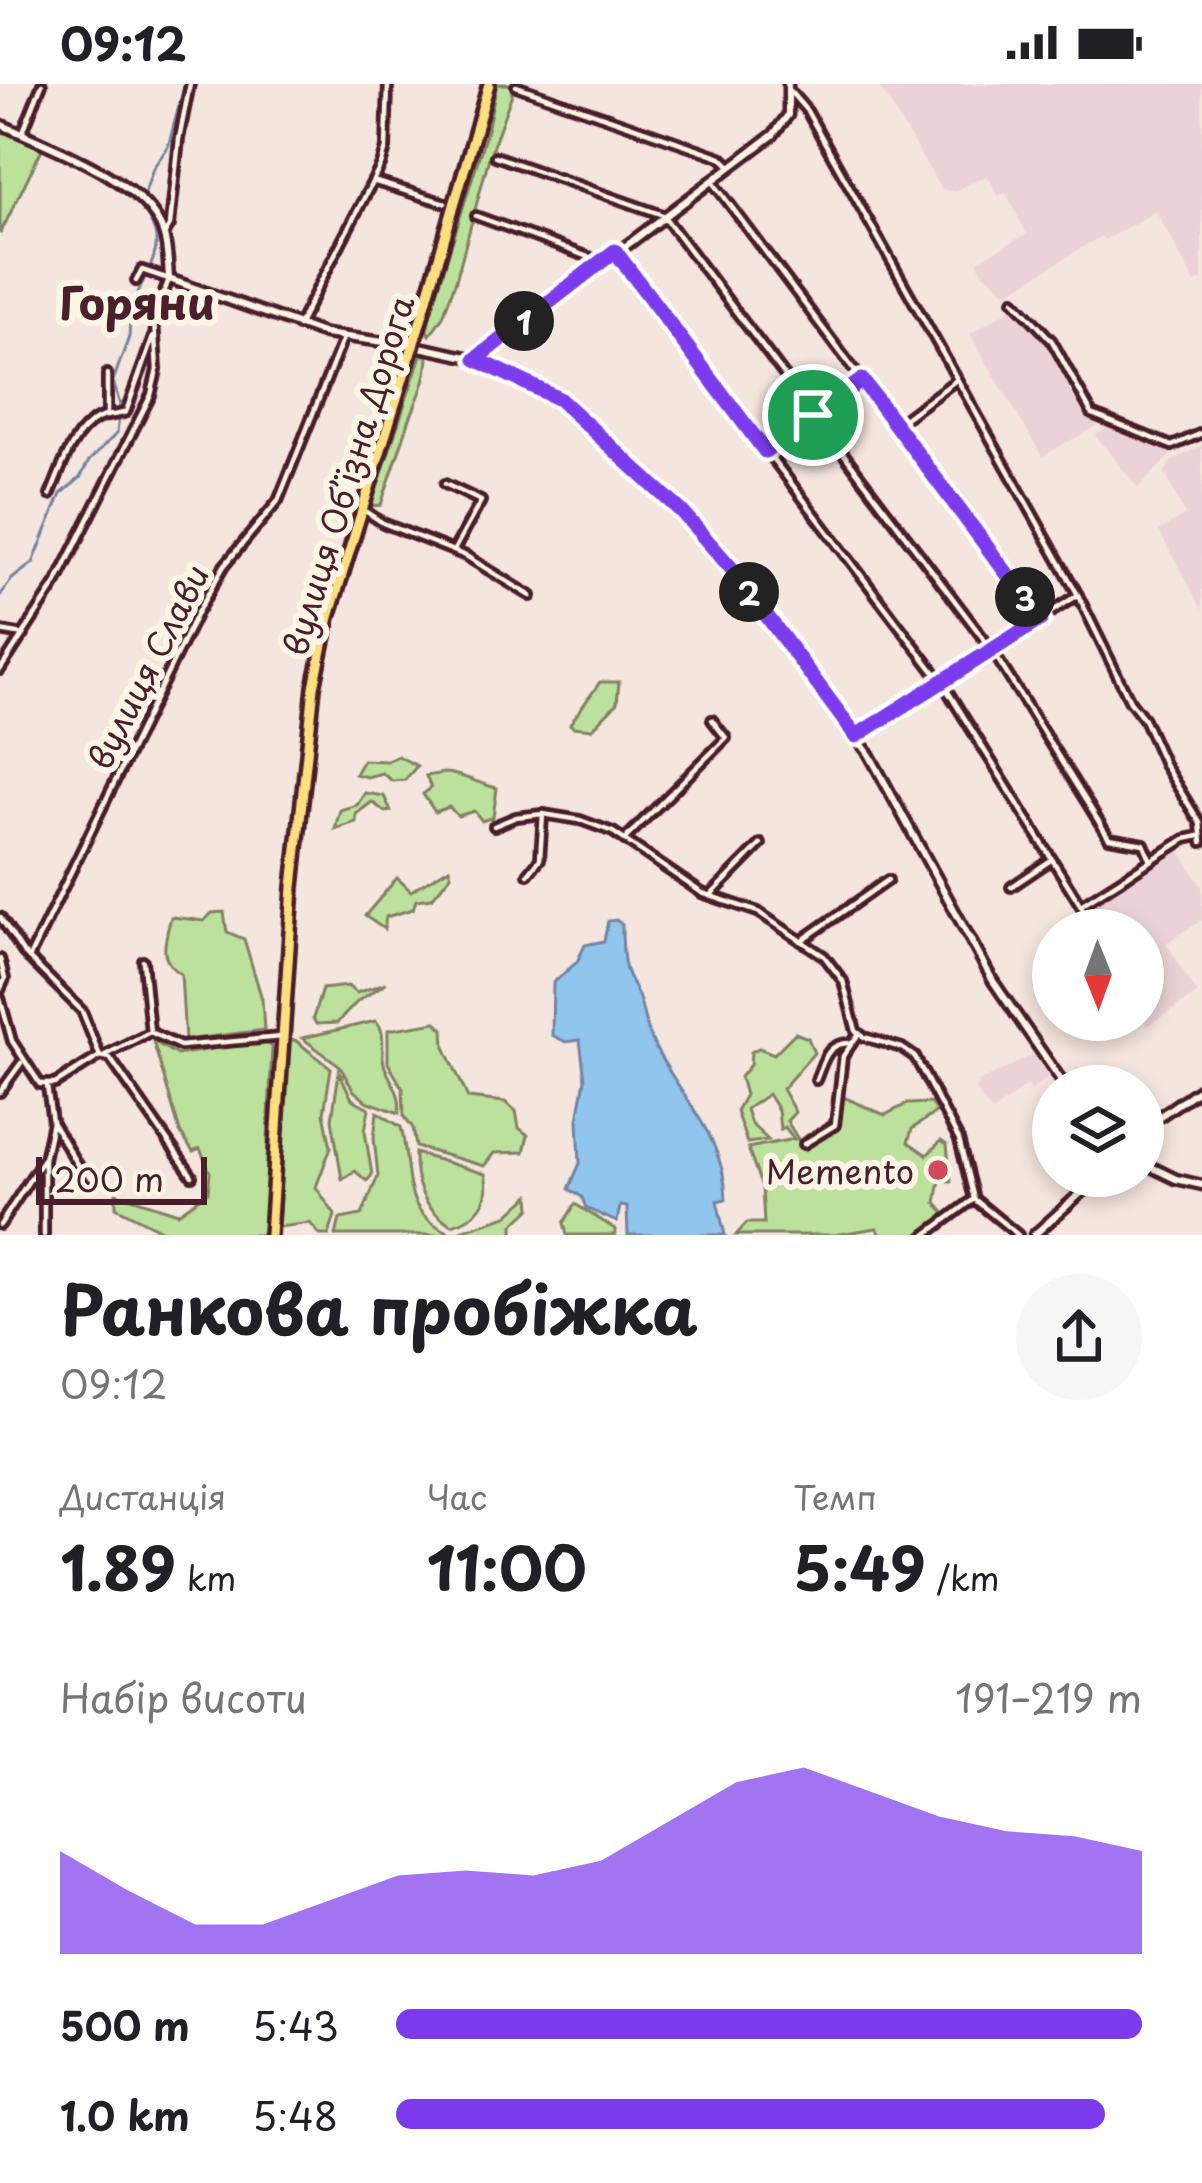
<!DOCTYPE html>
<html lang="uk">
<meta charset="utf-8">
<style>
:root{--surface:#fff;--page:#f6f6f6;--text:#202124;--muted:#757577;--accent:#7c3aed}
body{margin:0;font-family:"Playpen Sans",sans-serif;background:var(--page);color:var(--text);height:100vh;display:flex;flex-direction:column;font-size:45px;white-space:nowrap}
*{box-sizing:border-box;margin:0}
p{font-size:39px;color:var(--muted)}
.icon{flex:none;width:66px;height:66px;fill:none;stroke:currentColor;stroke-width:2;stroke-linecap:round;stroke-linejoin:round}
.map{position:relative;height:1151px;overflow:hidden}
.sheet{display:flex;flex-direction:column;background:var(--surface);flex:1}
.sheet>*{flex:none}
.needle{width:78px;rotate:179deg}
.tools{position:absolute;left:1032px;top:825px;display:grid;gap:24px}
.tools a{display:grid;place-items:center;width:132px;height:132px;border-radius:50%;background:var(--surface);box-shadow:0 6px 18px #0003;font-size:60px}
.scale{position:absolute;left:36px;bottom:30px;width:171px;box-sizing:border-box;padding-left:12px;border:6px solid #4a1f2b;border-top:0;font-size:33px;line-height:42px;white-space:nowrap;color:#4a1f2b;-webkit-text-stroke:9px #fcf5e5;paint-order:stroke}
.pin{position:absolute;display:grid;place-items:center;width:102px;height:102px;color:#fff;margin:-51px;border:6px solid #fff;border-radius:50%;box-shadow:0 3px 12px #0007}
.km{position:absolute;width:60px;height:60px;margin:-30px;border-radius:50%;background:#222;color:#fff;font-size:33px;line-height:60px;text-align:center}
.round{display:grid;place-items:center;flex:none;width:126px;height:126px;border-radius:63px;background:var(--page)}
.headline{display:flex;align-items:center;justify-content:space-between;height:204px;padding:0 60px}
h1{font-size:66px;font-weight:700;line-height:90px}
.metrics{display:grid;grid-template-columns:repeat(3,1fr);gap:18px;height:204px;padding:12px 60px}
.metrics div{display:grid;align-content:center}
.metrics b{font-size:60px;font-weight:700}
.metrics small{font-size:33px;font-weight:400}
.metrics p{font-size:33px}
.chart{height:336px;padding:24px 60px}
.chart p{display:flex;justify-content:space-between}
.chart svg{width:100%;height:216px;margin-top:12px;fill:var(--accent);opacity:.7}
ul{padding:0 60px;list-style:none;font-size:39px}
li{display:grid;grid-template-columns:192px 144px 1fr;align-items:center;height:90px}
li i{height:30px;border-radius:15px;background:var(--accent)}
.status{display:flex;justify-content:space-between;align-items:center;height:84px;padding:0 60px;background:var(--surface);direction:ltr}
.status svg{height:33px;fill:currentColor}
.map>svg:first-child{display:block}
</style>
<div class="status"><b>09:12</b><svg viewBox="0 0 49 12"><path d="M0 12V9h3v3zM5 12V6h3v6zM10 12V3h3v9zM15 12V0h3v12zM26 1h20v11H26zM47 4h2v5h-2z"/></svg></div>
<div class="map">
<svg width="1202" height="1151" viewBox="0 0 1202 1151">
<rect width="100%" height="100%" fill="#f4e5de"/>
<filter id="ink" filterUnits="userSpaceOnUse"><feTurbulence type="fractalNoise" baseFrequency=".00833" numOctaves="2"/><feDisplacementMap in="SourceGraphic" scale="24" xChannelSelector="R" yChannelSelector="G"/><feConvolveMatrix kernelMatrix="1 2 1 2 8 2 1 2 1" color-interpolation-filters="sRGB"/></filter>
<g filter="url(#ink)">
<!-- built -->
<g fill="#ebd2d6">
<path d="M 878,0 L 1202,0 L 1202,195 L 1195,199 L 1156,127 L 1104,156 L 1101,152 L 1008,209 L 983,188 L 977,177 L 1027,150 L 1006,109 L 999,112 L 987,91 L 954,107 L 941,105 Z"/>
<path d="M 1012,224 L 1033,240 L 1085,333 L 1101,340 L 1042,372 L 970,250 Z"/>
<path d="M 1105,345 L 1114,345 L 1173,369 L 1138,404 L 1095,351 Z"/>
<path d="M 1202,361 L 1202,525 L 1159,447 L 1185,431 L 1165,389 L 1170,378 Z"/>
<path d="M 1180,767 L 1202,803 L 1202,836 L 1166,859 L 1197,910 L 1147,942 L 1143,936 L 1143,846 L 1102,846 L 1088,824 Z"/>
<path d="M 1034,970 L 1048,993 L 1031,1006 L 1027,1001 L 992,1028 L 975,1006 L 979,998 Z"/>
</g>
<!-- green -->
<g fill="#bce19c" stroke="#838064" stroke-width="3">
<path d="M 497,0 L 510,0 L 512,10 L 490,70 L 456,196 L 443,232 L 430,251 L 427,247 L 431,227 L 487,46 Z"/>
<path d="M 0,46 L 43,63 L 0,150 Z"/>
<path d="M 421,271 L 428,271 C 428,295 417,316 409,337 C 401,363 390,393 381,421 L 371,422 Z"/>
<path d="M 600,598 L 619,598 L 617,619 L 592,645 L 573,643 L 570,640 Z"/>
<path d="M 398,672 L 417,682 L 405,696 L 392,697 L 382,689 L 367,693 L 355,690 L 363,676 L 387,677 Z"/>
<path d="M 444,689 C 461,689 480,701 497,704 L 493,733 L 482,737 L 474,727 L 458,732 L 449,723 L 435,728 L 423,710 L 431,704 L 426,692 Z"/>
<path d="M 365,709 L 384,712 L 391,727 L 385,728 L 372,718 L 356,730 L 356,738 L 335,745 L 340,726 L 357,721 Z"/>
<path d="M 449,784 L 451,791 L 432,814 L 416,816 L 413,825 L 386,833 L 384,845 L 365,832 L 397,794 L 411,807 Z"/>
<path d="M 224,828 L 227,848 L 244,855 L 262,915 L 264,946 L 185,956 L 181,890 C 157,876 165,857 171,833 L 204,837 L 212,829 Z"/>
<path d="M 386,899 L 358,917 L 337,939 L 316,940 L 313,934 L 322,905 L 348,902 L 356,909 Z"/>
<path d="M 376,937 C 388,950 379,967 385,983 C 392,1001 402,1009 399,1029 L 366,1017 L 354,1007 L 339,981 L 302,954 Z"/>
<path d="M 436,938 L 444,945 L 445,963 L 468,1014 L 505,1018 L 516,1027 L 519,1044 L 528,1051 L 524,1068 L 494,1069 L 484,1082 L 416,1063 L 413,1044 L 404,1032 L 403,1005 L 388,979 L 388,946 Z"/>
<path d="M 795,949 L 808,954 L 814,969 L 782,1005 L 795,1028 L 787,1037 L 802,1062 L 838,1041 L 841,1012 L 885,1031 L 907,1020 L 931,1019 L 936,1028 L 912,1045 L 908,1058 L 927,1071 L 941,1057 L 947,1061 L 951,1097 L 940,1096 L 936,1119 L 946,1131 L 917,1151 L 881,1151 L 877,1144 L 834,1151 L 736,1151 L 747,1139 L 764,1139 L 762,1104 L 748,1064 L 794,1055 L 785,1043 L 780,1045 L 778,1026 L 768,1010 L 746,1025 L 751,1040 L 768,1056 L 747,1059 L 736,1027 L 745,1011 L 740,993 L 750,981 L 751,968 L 759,964 L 774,970 Z"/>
<path d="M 295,956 L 331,984 L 324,1029 L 331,1063 L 316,1103 L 335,1131 L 329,1151 L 320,1151 L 310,1139 L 278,1143 L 288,957 Z"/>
<path d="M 153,957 L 177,971 L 254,958 L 265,957 L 272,963 L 264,1146 L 260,1151 L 171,1151 L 116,1123 L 116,1109 L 178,1129 L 208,1108 L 210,1088 L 200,1065 L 193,1068 L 180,1048 Z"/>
<path d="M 339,988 L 352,1015 L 369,1024 L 365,1047 L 372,1091 L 367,1097 L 355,1087 L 342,1095 L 332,1035 Z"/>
<path d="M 377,1028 L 401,1043 C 413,1093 398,1130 456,1151 L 336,1151 L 340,1135 L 362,1131 L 378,1092 L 374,1054 Z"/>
<path d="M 415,1069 L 485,1090 C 492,1117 477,1134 452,1141 C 424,1125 414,1101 415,1069 Z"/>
<path d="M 530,1111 L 531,1124 L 513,1141 L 513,1151 L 464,1151 L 461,1147 L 507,1132 Z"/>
<path d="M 575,1120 L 615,1145 L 615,1151 L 567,1151 L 564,1139 Z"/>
</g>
<!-- water -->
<path fill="#90c6ee" stroke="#7483a0" stroke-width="3" d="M 616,836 L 622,840 C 622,855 622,872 626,886 C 630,898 638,908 641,921 C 645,937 648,950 656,965 C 683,1015 725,1055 726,1115 L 717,1117 L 725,1151 L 628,1151 L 627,1123 L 620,1122 L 617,1138 L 586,1124 L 582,1113 L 569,1105 L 580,1079 L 578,1035 L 585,995 L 580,956 L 566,958 L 552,951 L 553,899 L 577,878 L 585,861 L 604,857 L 608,837 Z"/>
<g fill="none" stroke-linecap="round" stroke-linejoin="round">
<!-- stream -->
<g stroke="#7483a0" stroke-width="3">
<path d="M 143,114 L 153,84 L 168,63 L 185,0"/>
<path d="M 143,125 C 157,146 161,159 150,183"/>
<path d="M 0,512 L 12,495 L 33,479 L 61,410 L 80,394 L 89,377 L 117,349 L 120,321 L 113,297 L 129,253 L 131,222 L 147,189"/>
</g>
<!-- minor casing -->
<g stroke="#4a1f2b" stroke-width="14">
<g id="minor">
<path d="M 516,2 L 721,73 L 730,82"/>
<path d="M 788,5 L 807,27 L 1078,511 L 1130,617 L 1144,635 L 1165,682 L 1200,739 L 1202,758"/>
<path d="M 22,50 L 42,0"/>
<path d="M 495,72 L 663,131 L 992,566 L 1109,754 L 1144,760 L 1151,777"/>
<path d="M 376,98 L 445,119"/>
<path d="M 713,98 L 1041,535"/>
<path d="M 476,132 L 602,178"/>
<path d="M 164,151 L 170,141 L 179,55 L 190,0"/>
<path d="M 618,171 L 942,598 L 1096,846"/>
<path d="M 1014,216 L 1052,257 L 1092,330 L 1172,362 L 1202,349"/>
<path d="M 298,242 L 381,81 L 386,64 L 388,0"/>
<path d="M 107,290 L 107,332"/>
<path d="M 897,340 L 955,297"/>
<path d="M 765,367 L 862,295"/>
<path d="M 445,400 L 481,417 L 454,466"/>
<path d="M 50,411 C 61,386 71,349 97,335 C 106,330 117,332 126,328 L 153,253"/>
<path d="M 362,425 L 383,439 L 466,472 L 531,512"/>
<path d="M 0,547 L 24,551"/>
<path d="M 0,586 L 57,498 L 151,311 L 157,286 L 154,236 L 169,195 L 142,186 L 136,197"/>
<path d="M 856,652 L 1078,511"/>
<path d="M 494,742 L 516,733 L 543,730 L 580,736 L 613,748 L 702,809 L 758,828 L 824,872 L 843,897 L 856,947 L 864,953 L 902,964 L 915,973 L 959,1056 L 974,1115 L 1018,1151"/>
<path d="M 627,753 L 726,654 L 712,636"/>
<path d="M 528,790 L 540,775 L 543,730"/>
<path d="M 1011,803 L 1051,776"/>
<path d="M 711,811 L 761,760"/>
<path d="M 1081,821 L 1185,755 L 1199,752"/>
<path d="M 0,833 L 23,868 L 82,927 L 100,972 L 110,974 L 192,1092"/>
<path d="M 801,857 L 888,796"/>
<path d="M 29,874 L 197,529 L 224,482 L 278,417 L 344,252"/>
<path d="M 0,875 L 5,895 L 0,906"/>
<path d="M 143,877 L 150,948"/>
<path d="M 0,914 L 12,957 L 40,1000 L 55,1000 L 100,972"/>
<path d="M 105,971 L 150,948 L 180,962 L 282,953"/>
<path d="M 816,996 C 824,977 826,959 850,959"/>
<path d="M 0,1008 L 21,979"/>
<path d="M 52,1038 L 78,1082 L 94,1096"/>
<path d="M 804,1060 L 835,1041 L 843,972 L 858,951"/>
<path d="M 0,1141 L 43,1075"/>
<path d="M 44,1151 L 44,1075 L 52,1038 L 47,1002"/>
<path d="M 926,1151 L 974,1115"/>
</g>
</g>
<!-- tertiary casing -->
<g stroke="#4a1f2b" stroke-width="15">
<g id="tertiary">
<path d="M 0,40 C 45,61 146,96 163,148 C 168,163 168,180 169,195 L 325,250 L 406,261"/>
<path d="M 420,263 L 476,275 L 553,311 L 705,453 L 869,670 L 993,897 L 1065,1002"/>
<path d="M 476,275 L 773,51 L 788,31 L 788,0"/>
<path d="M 1143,1044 L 1202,1003"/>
<path d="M 1143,1079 L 1176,1095 L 1202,1101"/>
<path d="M 1034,1151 L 1100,1092"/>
</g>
</g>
<!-- trunk casing -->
<g stroke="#4a1f2b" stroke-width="18">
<g id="trunk">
<path d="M 420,239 L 489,0"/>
<path d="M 270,1151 L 293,803 L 314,603 L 329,533 L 401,301"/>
</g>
</g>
<!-- minor -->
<use href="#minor" stroke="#fcf5e5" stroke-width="4.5"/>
<!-- tertiary -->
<use href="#tertiary" stroke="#fcf5e5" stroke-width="6"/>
<!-- trunk -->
<use href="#trunk" stroke="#fedf80" stroke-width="9"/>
<!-- trunk-bridge casing -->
<g stroke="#4a1f2b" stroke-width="18" stroke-linecap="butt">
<path id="trunk-bridge" d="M 401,301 L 420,239"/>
</g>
<!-- trunk-bridge -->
<use href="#trunk-bridge" stroke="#fedf80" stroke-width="9"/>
</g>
</g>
<g fill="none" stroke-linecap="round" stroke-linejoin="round" filter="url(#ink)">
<!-- route casing -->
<g stroke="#fff" stroke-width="24">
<path id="route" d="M 615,167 L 765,367 L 862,296 L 1041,535 L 856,652 L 732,485 L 682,428 L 559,315 L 476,275 Z"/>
</g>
<!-- route -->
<use href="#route" stroke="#7c3aed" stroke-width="15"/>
</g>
<!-- markers -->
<circle fill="#d1495b" stroke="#fcf5e5" stroke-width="4.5" cx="938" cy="1086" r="12"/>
<g text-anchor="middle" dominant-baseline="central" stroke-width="12" stroke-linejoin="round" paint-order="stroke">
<!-- street labels -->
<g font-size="33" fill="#4a1f2b" stroke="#fcf5e5">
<text transform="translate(347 391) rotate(-73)">вулиця Обʼїзна Дорога</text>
<text transform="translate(147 582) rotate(-63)">вулиця Слави</text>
</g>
<!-- poi labels -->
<g font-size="33" fill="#4a1f2b" stroke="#fcf5e5" text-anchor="end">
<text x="914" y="1086">Memento</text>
</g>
<!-- district labels -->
<g font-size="45" font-weight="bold" fill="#4a1f2b" stroke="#fcf5e5">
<text x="137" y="217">Горяни</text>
</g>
</g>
</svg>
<div class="tools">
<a><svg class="needle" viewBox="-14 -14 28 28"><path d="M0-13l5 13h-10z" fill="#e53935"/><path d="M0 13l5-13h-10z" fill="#757577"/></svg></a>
<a><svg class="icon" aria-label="layers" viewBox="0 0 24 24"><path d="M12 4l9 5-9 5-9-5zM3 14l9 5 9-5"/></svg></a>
</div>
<div class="scale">200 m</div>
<div class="pin" style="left:813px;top:331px;background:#1e9e55"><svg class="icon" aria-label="arrive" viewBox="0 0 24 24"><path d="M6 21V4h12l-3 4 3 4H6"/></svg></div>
<b class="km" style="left:524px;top:237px">1</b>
<b class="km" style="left:749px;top:508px">2</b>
<b class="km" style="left:1025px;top:513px">3</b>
</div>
<section class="sheet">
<div class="headline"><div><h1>Ранкова пробіжка</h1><p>09:12</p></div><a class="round"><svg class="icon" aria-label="share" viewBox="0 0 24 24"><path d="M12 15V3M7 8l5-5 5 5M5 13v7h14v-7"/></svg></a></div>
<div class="metrics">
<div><p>Дистанція</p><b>1.89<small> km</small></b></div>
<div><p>Час</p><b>11:00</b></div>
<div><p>Темп</p><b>5:49<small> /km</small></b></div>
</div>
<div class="chart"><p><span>Набір висоти</span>191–219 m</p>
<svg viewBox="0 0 160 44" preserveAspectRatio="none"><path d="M0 44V23L10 31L20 38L30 38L40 33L50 28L60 27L70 28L80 25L90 17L100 9L110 6L120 11L130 16L140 19L150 20L160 23V44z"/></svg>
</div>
<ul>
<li><b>500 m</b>5:43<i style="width:100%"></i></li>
<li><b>1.0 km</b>5:48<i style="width:95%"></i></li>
</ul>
</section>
